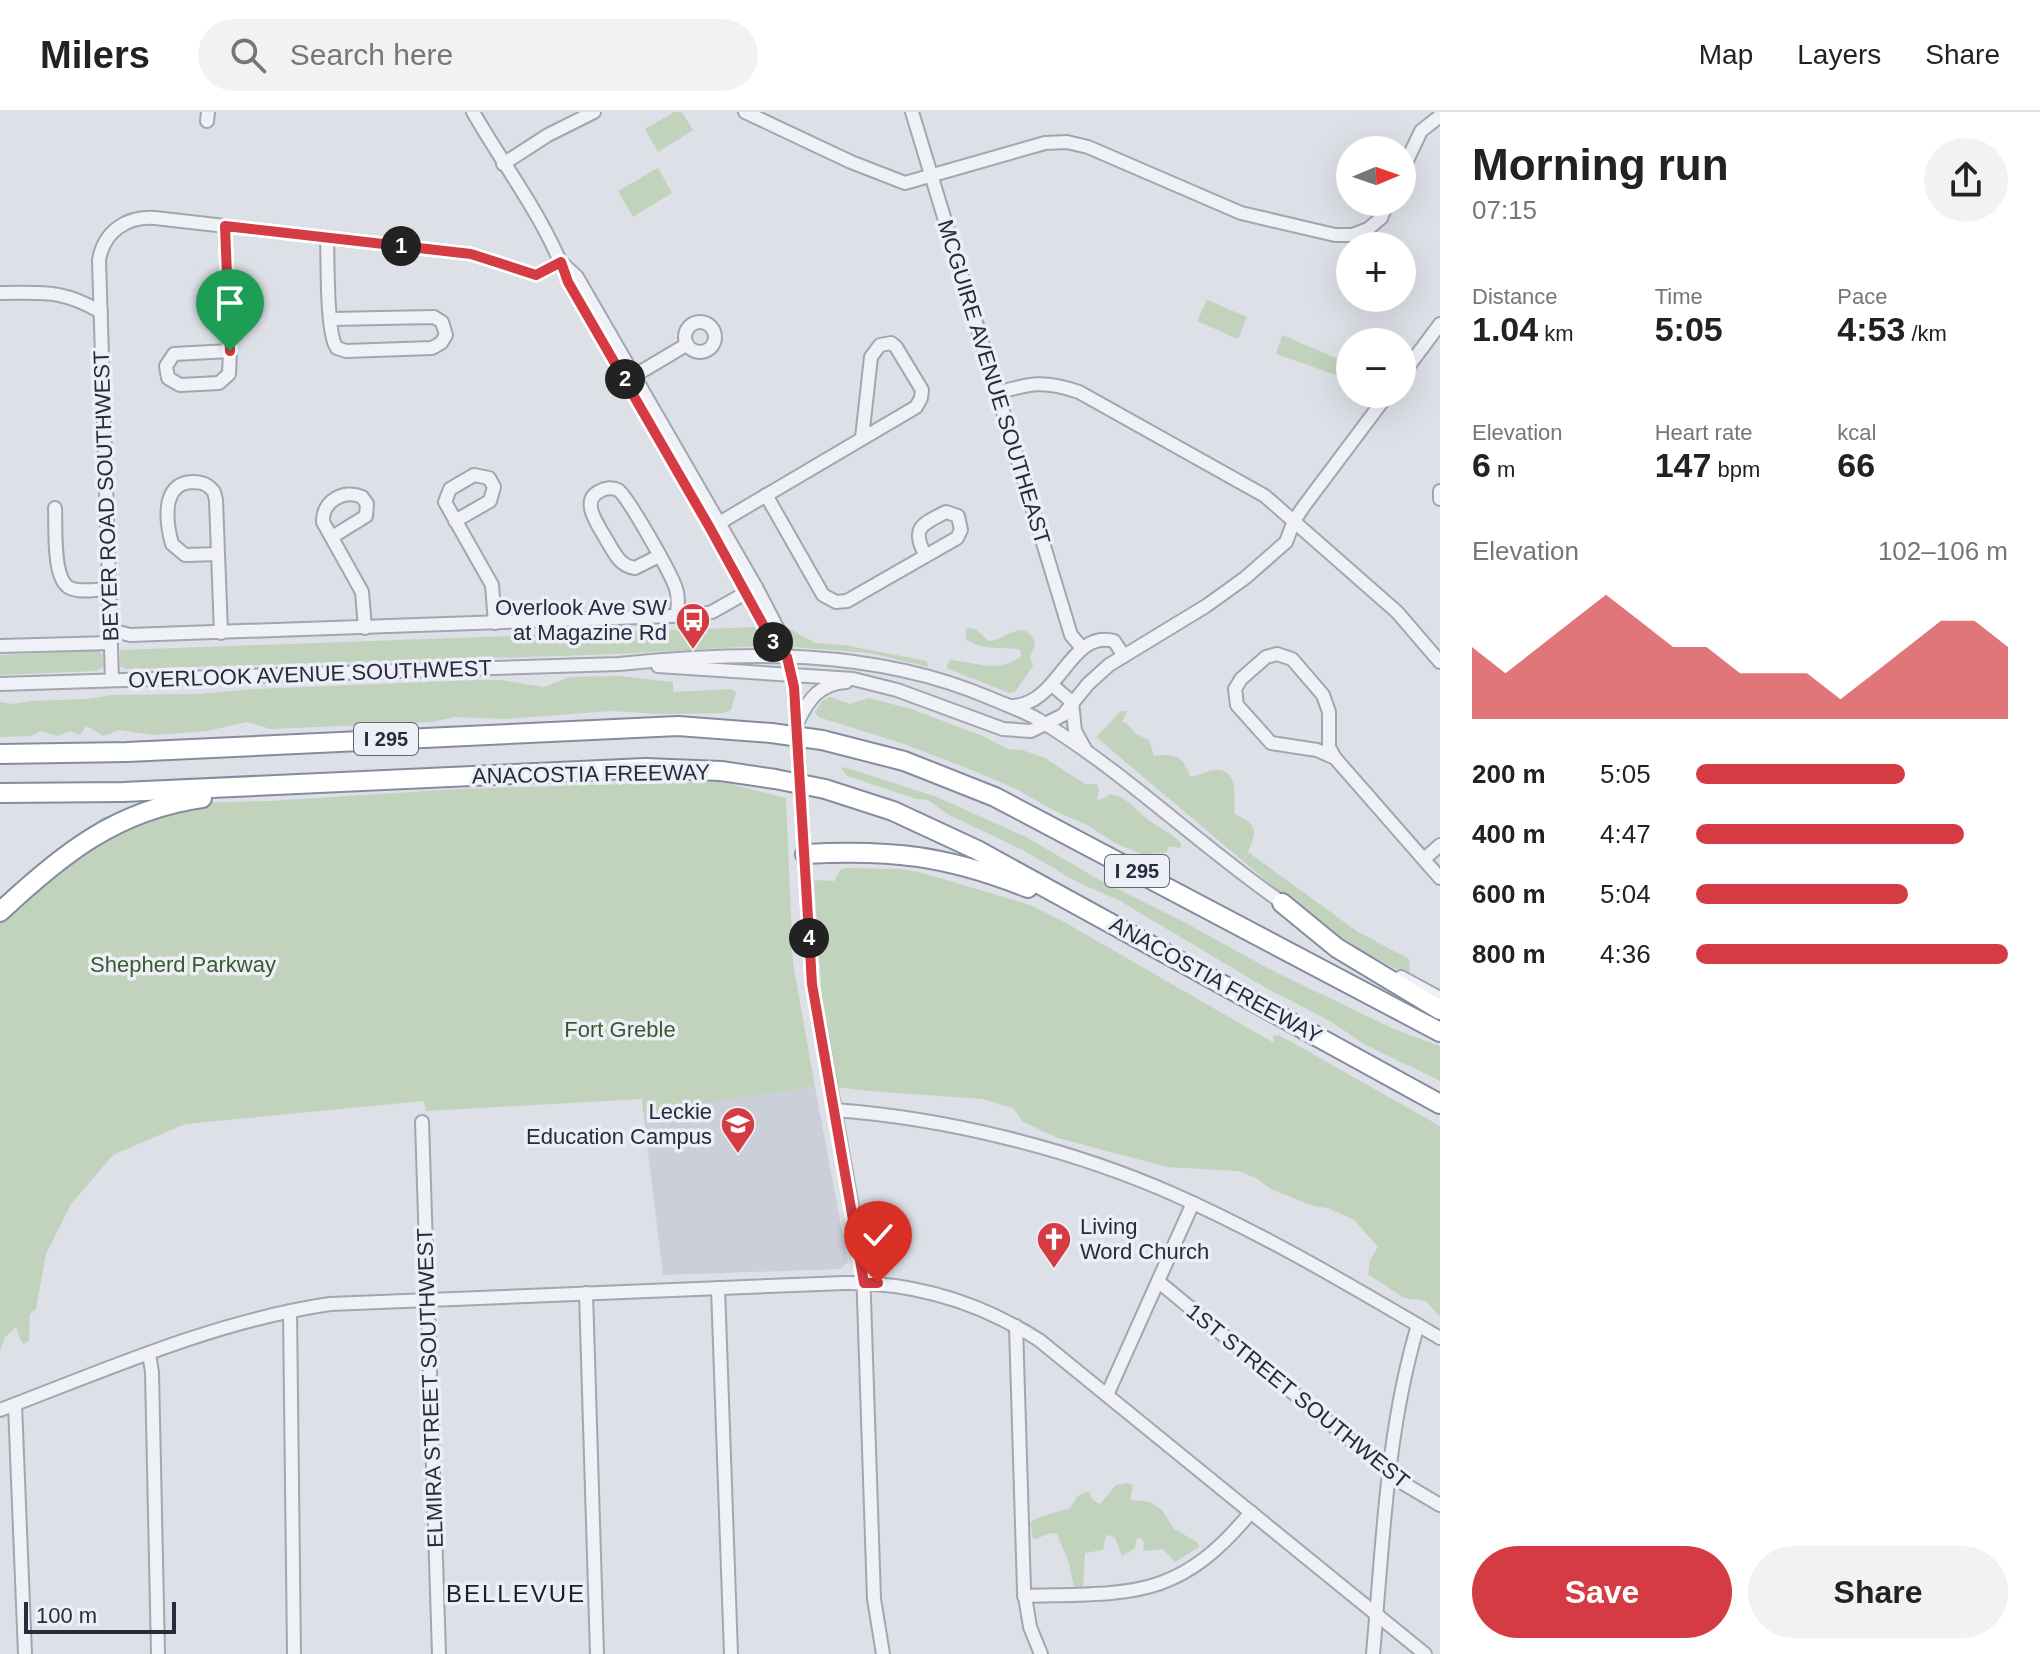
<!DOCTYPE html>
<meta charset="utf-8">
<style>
:root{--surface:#fff;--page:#f2f2f2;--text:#222;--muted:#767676;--line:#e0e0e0;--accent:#d43b42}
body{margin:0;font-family:Arial,sans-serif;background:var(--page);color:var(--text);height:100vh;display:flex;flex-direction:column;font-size:30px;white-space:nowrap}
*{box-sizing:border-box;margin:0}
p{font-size:26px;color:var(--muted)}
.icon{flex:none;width:44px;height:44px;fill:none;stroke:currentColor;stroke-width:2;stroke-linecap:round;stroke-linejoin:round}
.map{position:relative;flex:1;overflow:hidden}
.drawer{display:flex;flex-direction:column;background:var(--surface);width:600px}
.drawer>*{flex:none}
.needle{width:52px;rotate:88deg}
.controls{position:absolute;left:1336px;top:24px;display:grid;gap:16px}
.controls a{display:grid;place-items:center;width:80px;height:80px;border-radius:50%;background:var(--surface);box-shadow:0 8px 32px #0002;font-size:40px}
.scale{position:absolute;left:24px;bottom:20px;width:152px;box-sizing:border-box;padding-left:8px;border:4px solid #262c3f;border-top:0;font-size:22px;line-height:28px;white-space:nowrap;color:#262c3f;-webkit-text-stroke:6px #eceff5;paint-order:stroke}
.pin{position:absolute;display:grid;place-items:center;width:68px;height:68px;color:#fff;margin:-82px -34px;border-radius:50% 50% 50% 0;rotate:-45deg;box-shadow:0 0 8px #0007}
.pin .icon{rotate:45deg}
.km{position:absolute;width:40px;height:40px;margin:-20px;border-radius:50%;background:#222;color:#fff;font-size:22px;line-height:40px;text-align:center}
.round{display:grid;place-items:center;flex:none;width:84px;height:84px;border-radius:42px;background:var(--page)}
.headline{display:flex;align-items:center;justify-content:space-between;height:136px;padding:0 32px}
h1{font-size:44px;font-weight:700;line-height:60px}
.stats{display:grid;grid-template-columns:repeat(3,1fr);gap:12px;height:136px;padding:8px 32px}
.stats div{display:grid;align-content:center}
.stats b{font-size:34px;font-weight:700}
.stats small{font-size:22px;font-weight:400}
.stats p{font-size:22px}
.chart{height:224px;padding:16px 32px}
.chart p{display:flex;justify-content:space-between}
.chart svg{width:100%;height:144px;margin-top:8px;fill:var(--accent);opacity:.7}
.button{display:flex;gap:16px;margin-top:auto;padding:16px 32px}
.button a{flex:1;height:92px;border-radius:48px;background:var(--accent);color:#fff;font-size:32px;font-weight:700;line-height:92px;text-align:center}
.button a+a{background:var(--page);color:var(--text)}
ul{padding:0 32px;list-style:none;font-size:26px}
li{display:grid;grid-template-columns:128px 96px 1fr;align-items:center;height:60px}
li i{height:20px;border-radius:10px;background:var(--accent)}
header{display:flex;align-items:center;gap:48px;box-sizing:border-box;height:112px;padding:0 40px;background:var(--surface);border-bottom:2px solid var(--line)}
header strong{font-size:38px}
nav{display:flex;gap:44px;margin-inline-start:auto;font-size:28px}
.search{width:560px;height:72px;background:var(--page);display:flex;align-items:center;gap:20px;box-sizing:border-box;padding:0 28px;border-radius:44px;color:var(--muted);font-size:30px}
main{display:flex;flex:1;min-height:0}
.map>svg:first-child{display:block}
</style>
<header>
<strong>Milers</strong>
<div class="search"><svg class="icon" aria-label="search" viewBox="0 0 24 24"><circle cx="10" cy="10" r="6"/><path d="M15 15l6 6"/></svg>Search here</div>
<nav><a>Map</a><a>Layers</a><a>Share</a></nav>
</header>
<main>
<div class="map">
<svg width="1440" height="1542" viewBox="0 0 1440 1542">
<rect width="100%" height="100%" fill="#dde0e7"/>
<!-- built -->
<path fill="#cbcfda" d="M 815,975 L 848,1150 L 841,1157 L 663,1163 L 643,1000 Z"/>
<!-- green -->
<g fill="#c1d2bd">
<path d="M 674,0 L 682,0 L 693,18 L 658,40 L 645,17 Z"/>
<path d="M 658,56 L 672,81 L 633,105 L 618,79 Z"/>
<path d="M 1207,188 L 1247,205 L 1238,227 L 1197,209 Z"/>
<path d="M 1282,223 L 1345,250 L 1339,264 L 1276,242 Z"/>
<path d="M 781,512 L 815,531 L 844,533 L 927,549 L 928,555 L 870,541 L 793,535 Z"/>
<path d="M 758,515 L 760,534 L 619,542 L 127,557 L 120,554 L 120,538 Z"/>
<path d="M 970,516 L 975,517 L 989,529 C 1003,529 1021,508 1032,525 C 1037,532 1034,536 1030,544 L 1033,554 L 1015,580 L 1009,581 L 946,556 L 950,548 C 976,550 997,562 1022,544 L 1019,537 C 1000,535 983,539 966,527 L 966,517 Z"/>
<path d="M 98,538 L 103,543 L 104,554 L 96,559 L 0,563 L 0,543 Z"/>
<path d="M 619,564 L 673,570 L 673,580 L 731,577 L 736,580 L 731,598 L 724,601 L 658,602 L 611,599 L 506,607 L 454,605 L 432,610 L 271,617 L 247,610 L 207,619 L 154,623 L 119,618 L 104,624 L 86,614 L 80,623 L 70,619 L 57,624 L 41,619 L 31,624 L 0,625 L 0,590 L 13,592 L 31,589 L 86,587 L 112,583 L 199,582 L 255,577 L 478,568 L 501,568 L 544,575 L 570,565 Z"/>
<path d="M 830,585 L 850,592 L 869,586 L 911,597 L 983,624 L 1007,637 L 1022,638 L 1045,646 L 1085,672 L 1097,672 L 1099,678 L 1097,689 L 1111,682 C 1130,686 1139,702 1154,712 C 1164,719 1173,722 1181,731 L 1181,736 L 1169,734 L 1167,740 L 1144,743 L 1115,731 L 1087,713 L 1059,701 L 1016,677 L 974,659 L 904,632 L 818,605 L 815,600 L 822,589 Z"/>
<path d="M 1121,599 L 1127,599 L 1122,610 L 1126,611 L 1136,622 L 1149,628 L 1154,644 C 1174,641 1183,644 1190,664 C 1198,665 1201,661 1209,659 C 1241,652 1233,685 1235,702 C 1257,714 1258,717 1248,740 L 1358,820 L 1409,847 L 1410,861 L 1405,862 L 1365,841 L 1300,797 L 1096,625 Z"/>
<path d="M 844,655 L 937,685 L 1026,725 L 1103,770 L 1182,809 L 1273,859 L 1394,917 L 1440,934 L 1440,969 L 1364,932 L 1330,909 L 1266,876 L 1120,789 L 1075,769 L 1023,738 L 947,702 L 928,688 L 916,687 L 847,664 L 841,657 Z"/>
<path d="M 718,669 L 786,686 L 793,851 L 815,975 L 643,1000 L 642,987 L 426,999 L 424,989 L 185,1012 L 113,1043 L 71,1092 L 46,1142 L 36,1197 L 30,1202 L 29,1229 L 24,1232 L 21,1229 L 16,1215 L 5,1225 L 0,1239 L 0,799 L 101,706 L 148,692 L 269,689 L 458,677 Z"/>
<path d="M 846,756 L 900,757 L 919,760 L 1027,792 L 1059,807 L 1274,931 L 1273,924 L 1279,923 L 1440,1014 L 1440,1205 L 1426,1189 L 1404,1186 L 1368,1162 L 1370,1148 L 1378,1135 L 1354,1108 L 1328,1096 L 1313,1094 L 1271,1077 L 1256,1066 L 1238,1059 L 1167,1055 L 1058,1026 L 1023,1010 L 1013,996 L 982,987 L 869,979 L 836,975 L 824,915 L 814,768 L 834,769 L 840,758 Z"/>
<path d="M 1126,1371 L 1133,1373 L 1130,1388 L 1150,1390 L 1162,1398 L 1174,1417 L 1197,1430 L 1199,1435 L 1175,1450 L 1163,1437 L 1143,1439 L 1144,1430 L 1140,1425 L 1137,1426 L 1135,1436 L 1122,1444 L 1115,1426 L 1110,1423 L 1106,1424 L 1103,1438 L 1085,1441 L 1083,1475 L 1074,1476 L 1069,1451 L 1057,1422 L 1050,1421 L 1036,1427 L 1033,1426 L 1030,1410 L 1043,1404 L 1070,1396 C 1077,1388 1075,1382 1089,1380 L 1093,1388 L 1100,1392 L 1116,1373 Z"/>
</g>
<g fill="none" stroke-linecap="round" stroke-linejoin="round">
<!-- minor casing -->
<g stroke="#a2a6b1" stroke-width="16">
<g id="minor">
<path d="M 473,0 C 505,56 547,109 568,170 L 710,416 L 772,529 L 786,544"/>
<path d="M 745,0 L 851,50 L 905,71 L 1045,31 L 1067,30 L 1088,35 L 1241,101 L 1335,123 L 1352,123 L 1368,117 L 1381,106 L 1388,90"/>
<path d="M 912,0 L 1071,523 L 1082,536"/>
<path d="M 207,9 L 208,0"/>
<path d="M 503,52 L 548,23 L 594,0"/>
<path d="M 1402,59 L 1421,19 L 1440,4"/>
<path d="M 225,114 L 230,239"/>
<path d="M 327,126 C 328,148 326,223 337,236 L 346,239 L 432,236 L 441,231 L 446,223 L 442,210 L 434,205 L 330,207"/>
<path d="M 561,150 L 577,165 L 756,475 L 782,525 L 794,575 L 812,872 L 863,1156 L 874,1487 L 883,1542"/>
<path d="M 0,181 C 44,181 61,177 101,200"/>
<circle cx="700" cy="225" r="15"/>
<path d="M 230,239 L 229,262 L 219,271 L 180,273 L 168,266 L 166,254 L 174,242 Z"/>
<path d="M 1402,263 L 1440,212"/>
<path d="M 627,268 L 686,233"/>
<path d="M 997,281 C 1031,271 1044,268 1079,280 L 1265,384 L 1397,500 L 1440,550"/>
<path d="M 1440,379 L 1440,387"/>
<path d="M 766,383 L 823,483 L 836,490 L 847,489 L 957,426 L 961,418 L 958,404 L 946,400 C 922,412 910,416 926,444"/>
<path d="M 55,396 C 56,414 52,468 70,476 C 81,481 98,477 109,477"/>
<path d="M 455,409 L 490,389 L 494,375 L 489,366 L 474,363 L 450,377 L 445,390 L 492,473 L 495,511"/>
<path d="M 714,414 L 916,295 L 921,286 L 922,278 L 896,235 L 891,231 L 880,233 L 871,245 L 862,326"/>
<path d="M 332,425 L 366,404 L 367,392 L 362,385 C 344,377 322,389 323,410 L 362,480 L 365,516"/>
<path d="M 218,442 L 185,443 L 172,432 C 166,410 161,371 192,370 C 202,370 208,372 214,380 L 216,388 L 221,521"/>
<path d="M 659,444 L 635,456 C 619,454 614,440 606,427 C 599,414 579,389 600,379 C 605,376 613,375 618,378 C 627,383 670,460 675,474 C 679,483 678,494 677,504"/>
<path d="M 111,518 L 130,523 L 699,503 L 712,500 L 756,475"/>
<path d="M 0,534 L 111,531"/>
<path d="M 1277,542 L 1292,547 L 1323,583 L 1329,600 L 1329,635 L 1335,646 L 1317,638 L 1271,631 L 1237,593 L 1235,577 L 1241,567 L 1266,545 Z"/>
<path d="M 658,554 L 853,567 L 897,578 L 1003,617 L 1031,619 L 1063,603 L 1088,572 L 1109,553 L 1206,494 L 1245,466 L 1286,430 L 1294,409 L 1304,394 L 1388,282"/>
<path d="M 112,568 L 99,148 C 104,119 127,104 155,106 L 471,142 L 536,163 L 561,150"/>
<path d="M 0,572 L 619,552 C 743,539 873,536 990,586 C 1006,593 1024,599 1039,608 C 1128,662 1202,736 1287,794"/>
<path d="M 1052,573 L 1072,590 L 1075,619 L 1085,637"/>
<path d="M 1012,594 C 1060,593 1069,517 1114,529 L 1124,544"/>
<path d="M 798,609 C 809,587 819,572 846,570"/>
<path d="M 1335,646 L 1440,766"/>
<path d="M 1424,747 L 1440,733"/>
<path d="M 1401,865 L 1440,886"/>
<path d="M 834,998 C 946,1006 1071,1037 1173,1082 C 1266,1123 1353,1175 1440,1226"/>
<path d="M 422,1010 L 439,1542"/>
<path d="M 1159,1170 L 1401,1370 L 1440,1393"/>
<path d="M 718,1176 L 731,1542"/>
<path d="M 586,1181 L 597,1542"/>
<path d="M 290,1199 L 294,1542"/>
<path d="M 1016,1214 L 1024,1478 L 1030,1515 L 1041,1542"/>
<path d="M 149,1242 L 152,1260 L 158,1542"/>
<path d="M 1107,1283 L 1193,1091"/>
<path d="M 15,1293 L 25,1542"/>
<path d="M 0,1298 C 108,1257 215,1209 330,1192 L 844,1171 C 915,1170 979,1190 1039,1228 L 1425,1542"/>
<path d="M 1024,1484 C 1131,1481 1178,1489 1251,1400"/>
<path d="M 1373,1542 C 1383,1432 1386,1320 1418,1213"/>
</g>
</g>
<!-- highway casing -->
<g stroke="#848c9f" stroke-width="22">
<g id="highway">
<path d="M 822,628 L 904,649 L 995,685 L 1440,920"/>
<path d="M 0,642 L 127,640 L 678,614 L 771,621"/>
<path d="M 825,677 L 893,699 L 977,738 L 1440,992"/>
<path d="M 0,681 L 123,680 L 645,656 L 721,659 L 775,667"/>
<path d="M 805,742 C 891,737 948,744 1028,776"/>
<path d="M 1282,791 L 1337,836 L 1440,898"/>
<path d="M 0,800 C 61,743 116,698 202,686"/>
</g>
</g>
<!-- minor -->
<use href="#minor" stroke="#f0f1f6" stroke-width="12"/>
<!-- highway -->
<use href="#highway" stroke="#fff" stroke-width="18"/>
<!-- highway-bridge casing -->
<g stroke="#848c9f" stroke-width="22" stroke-linecap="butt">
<g id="highway-bridge">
<path d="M 771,621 L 822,628"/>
<path d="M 775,667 L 825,677"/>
</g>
</g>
<!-- highway-bridge -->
<use href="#highway-bridge" stroke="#fff" stroke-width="18"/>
</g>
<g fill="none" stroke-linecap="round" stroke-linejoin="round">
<!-- route casing -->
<g stroke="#fff" stroke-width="16">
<path id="route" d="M 230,239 L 225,114 L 471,142 L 536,163 L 561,150 L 568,170 L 710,416 L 771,527 L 787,545 L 794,575 L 812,872 L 864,1171 L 878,1171"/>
</g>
<!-- route -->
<use href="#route" stroke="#d43b42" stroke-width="10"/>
</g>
<!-- icons -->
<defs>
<g id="bus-pin" transform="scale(1.8)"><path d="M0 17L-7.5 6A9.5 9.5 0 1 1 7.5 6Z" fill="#d43b42" stroke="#eceff5"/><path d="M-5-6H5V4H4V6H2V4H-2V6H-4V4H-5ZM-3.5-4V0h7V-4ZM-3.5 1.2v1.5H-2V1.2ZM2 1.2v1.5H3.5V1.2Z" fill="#fff"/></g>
<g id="school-pin" transform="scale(1.8)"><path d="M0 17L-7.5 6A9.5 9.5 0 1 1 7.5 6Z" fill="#d43b42" stroke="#eceff5"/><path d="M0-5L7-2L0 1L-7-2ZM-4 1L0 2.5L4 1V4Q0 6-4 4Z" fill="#fff"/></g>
<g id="church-pin" transform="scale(1.8)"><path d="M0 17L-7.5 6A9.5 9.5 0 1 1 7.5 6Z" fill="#d43b42" stroke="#eceff5"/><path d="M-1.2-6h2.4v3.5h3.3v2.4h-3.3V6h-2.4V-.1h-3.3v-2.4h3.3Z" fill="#fff"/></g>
</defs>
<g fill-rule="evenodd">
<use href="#bus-pin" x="693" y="508"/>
<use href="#school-pin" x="738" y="1012"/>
<use href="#church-pin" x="1054" y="1127"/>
</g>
<g text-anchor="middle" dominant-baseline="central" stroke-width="7" stroke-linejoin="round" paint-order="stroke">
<!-- shield labels -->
<g fill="#eceff5" stroke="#616676" stroke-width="2">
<rect x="354" y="611" width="64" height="32" rx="6"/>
<rect x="1105" y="743" width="64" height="32" rx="6"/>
</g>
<g font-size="20" font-weight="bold" fill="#262c3f">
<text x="386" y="627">I 295</text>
<text x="1137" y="759">I 295</text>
</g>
<!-- street labels -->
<g font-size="22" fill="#262c3f" stroke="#eceff5">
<text transform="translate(994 270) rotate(73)">MCGUIRE AVENUE SOUTHEAST</text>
<text transform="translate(106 384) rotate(-92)">BEYER ROAD SOUTHWEST</text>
<text transform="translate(310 562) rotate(-2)">OVERLOOK AVENUE SOUTHWEST</text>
<text transform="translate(591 662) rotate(-1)">ANACOSTIA FREEWAY</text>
<text transform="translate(1216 868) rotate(29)">ANACOSTIA FREEWAY</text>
<text transform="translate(430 1276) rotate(-92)">ELMIRA STREET SOUTHWEST</text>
<text transform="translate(1298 1284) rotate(39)">1ST STREET SOUTHWEST</text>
</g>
<!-- poi labels -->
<g font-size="22" fill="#262c3f" stroke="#eceff5" text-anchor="end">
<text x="667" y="495">Overlook Ave SW<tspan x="667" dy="25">at Magazine Rd</tspan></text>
<text x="712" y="999">Leckie<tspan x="712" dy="25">Education Campus</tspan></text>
<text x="1080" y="1114" text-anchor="start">Living<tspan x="1080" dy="25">Word Church</tspan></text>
</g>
<!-- park labels -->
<g font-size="22" fill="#365b32" stroke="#eceff5">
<text x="183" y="852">Shepherd Parkway</text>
<text x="620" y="917">Fort Greble</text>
</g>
<!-- neighbourhood labels -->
<g font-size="24" letter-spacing="2" fill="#181e2f" stroke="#eceff5">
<text x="516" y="1481">BELLEVUE</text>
</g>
</g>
</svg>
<div class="controls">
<a><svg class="needle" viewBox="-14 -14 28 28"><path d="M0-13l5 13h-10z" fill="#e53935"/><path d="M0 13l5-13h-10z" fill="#767676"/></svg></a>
<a>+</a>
<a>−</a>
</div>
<div class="scale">100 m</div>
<div class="pin" style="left:230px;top:239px;background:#1e9e55"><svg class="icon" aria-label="arrive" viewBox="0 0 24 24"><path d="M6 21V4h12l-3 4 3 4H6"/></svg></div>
<div class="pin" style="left:878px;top:1171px;background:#d93025"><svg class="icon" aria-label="check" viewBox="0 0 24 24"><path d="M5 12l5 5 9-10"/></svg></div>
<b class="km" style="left:401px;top:134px">1</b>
<b class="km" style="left:625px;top:267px">2</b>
<b class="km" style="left:773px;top:530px">3</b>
<b class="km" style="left:809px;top:826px">4</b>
</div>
<section class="drawer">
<div class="headline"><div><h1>Morning run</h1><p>07:15</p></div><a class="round"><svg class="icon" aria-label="share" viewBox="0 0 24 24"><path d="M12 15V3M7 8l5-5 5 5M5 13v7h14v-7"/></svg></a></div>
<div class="stats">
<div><p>Distance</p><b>1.04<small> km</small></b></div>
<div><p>Time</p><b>5:05</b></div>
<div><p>Pace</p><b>4:53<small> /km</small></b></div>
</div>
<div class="stats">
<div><p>Elevation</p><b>6<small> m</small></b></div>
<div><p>Heart rate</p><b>147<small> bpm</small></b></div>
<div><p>kcal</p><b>66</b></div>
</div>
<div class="chart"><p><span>Elevation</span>102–106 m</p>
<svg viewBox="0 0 160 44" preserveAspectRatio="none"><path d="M0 44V22L10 30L20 22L30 14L40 6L50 14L60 22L70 22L80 30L90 30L100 30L110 38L120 30L130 22L140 14L150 14L160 22V44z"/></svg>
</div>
<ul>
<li><b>200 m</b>5:05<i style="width:67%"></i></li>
<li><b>400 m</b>4:47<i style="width:86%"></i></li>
<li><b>600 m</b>5:04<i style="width:68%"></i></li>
<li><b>800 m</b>4:36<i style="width:100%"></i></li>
</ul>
<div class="button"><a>Save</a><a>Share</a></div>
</section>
</main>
